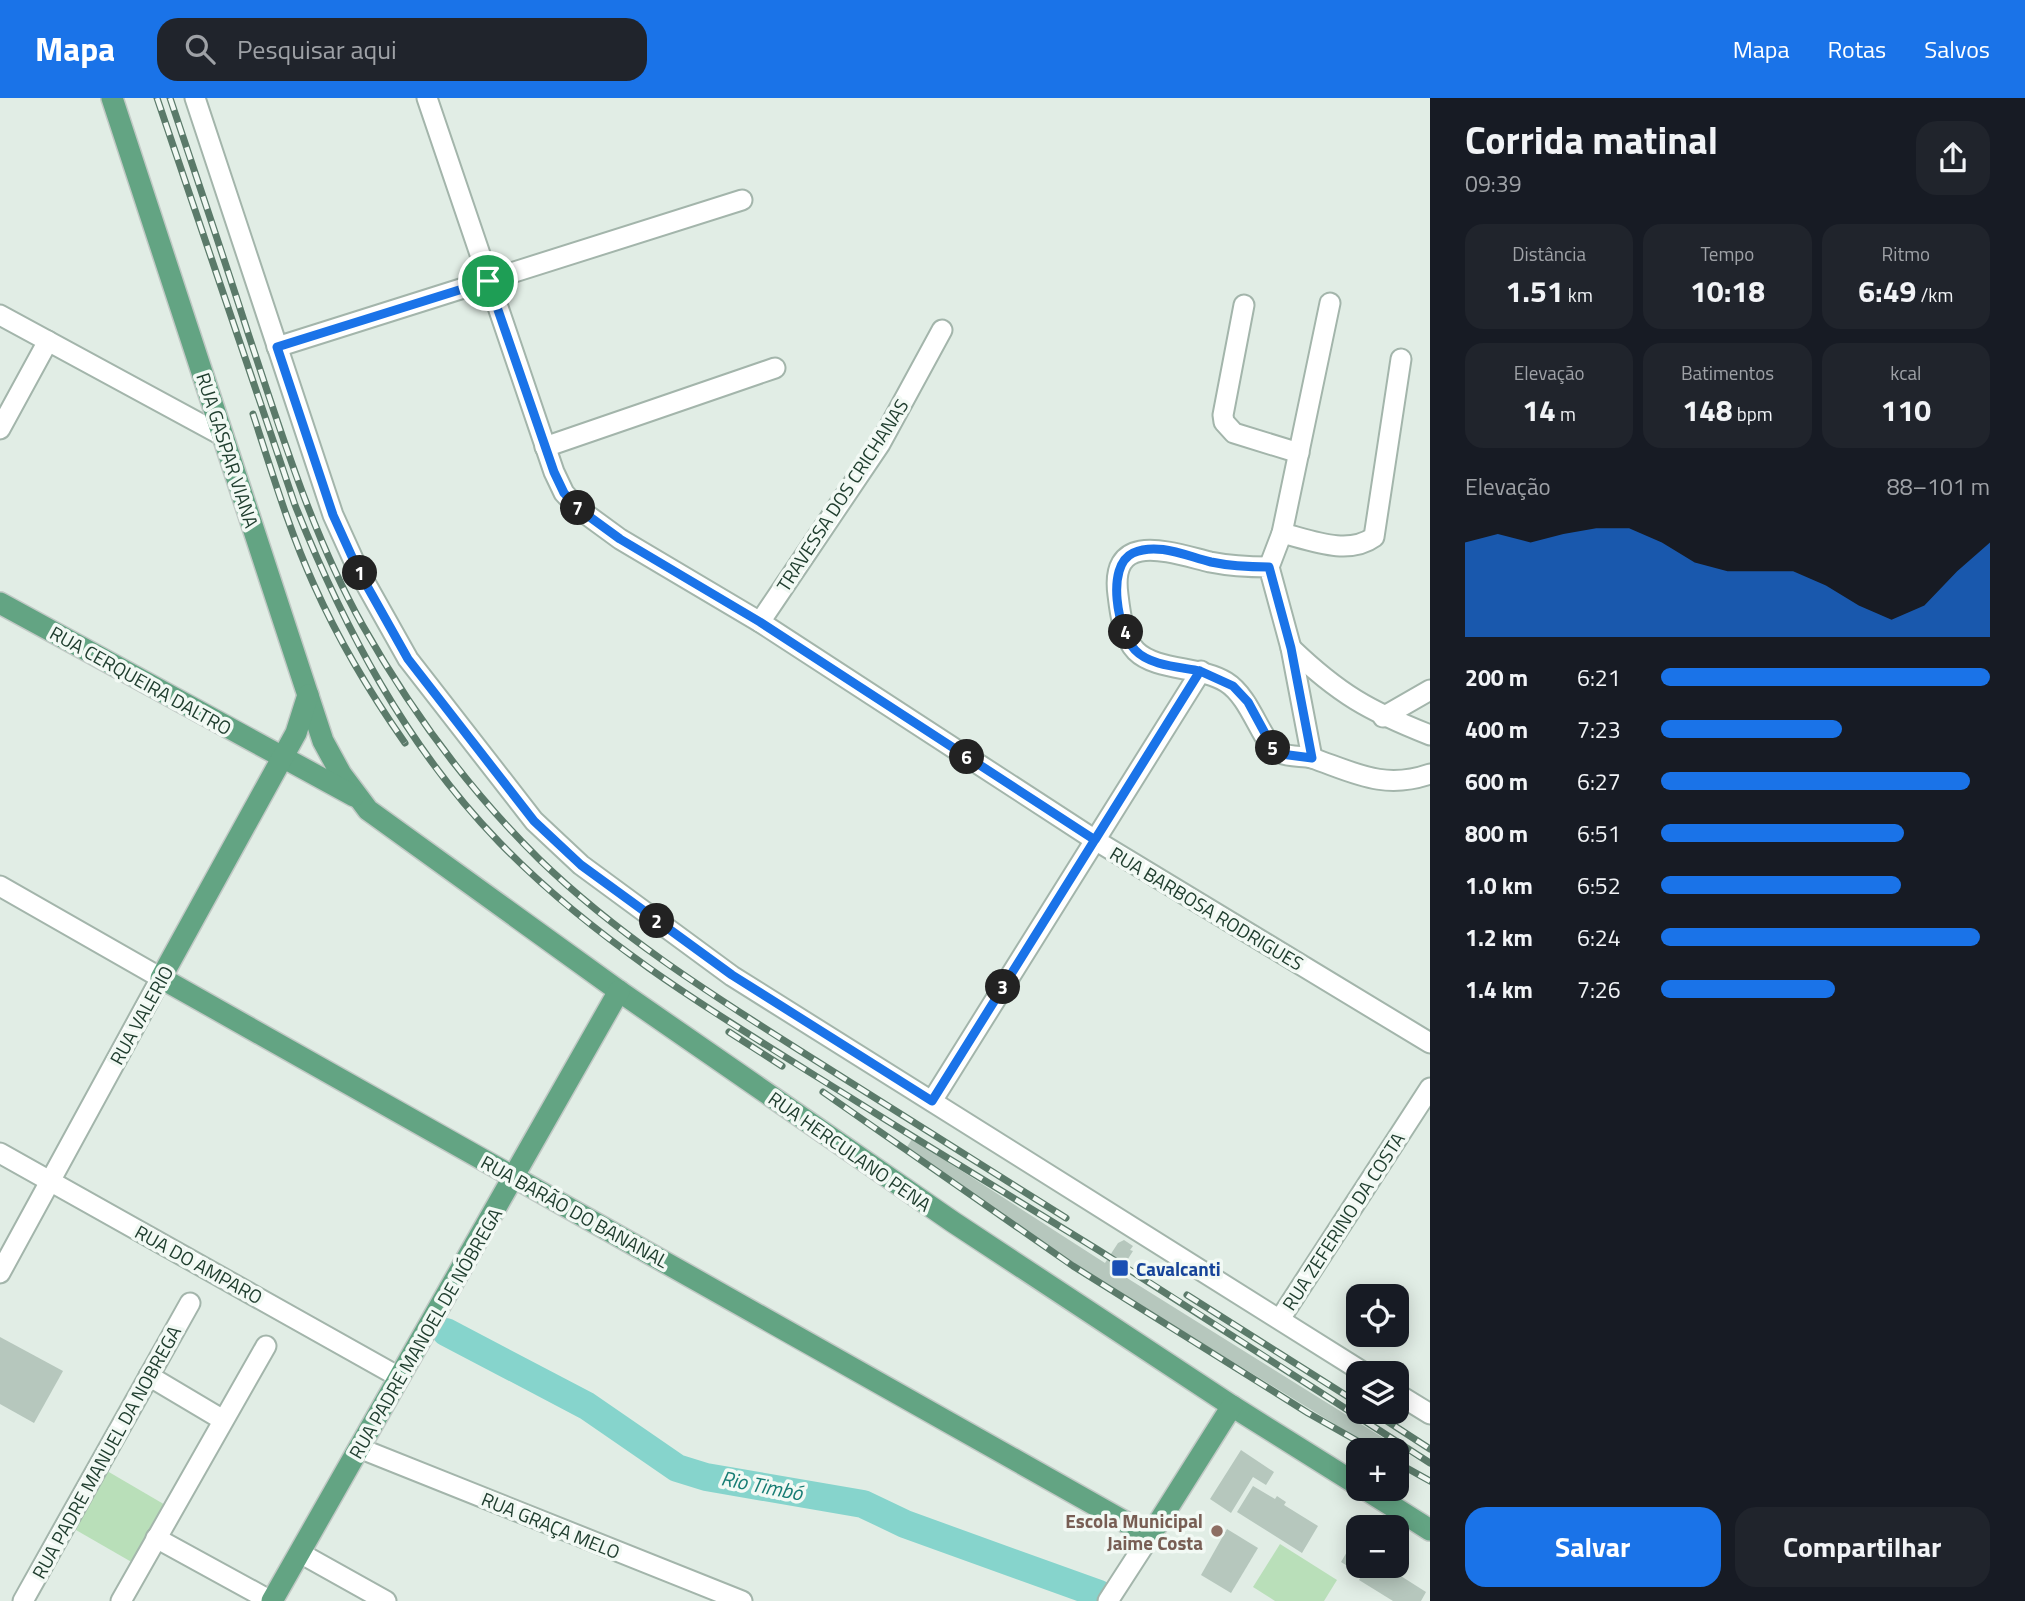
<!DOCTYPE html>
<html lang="pt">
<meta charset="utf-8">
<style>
:root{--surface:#171b24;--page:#20242c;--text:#f1f3f6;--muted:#9ea1a6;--accent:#1a73e8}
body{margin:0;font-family:"Titillium Web",sans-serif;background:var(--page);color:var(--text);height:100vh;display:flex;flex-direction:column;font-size:26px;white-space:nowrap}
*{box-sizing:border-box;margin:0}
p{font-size:23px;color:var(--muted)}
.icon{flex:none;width:38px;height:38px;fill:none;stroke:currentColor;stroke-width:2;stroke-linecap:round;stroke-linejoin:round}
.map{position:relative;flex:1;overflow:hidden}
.sheet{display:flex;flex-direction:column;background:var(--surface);width:595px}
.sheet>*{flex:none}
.tools{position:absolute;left:1346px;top:1186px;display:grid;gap:14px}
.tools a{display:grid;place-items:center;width:63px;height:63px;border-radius:14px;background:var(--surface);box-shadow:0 4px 18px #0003;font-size:35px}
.pin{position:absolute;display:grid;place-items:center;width:60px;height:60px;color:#fff;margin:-30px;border:4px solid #fff;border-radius:50%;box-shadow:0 2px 7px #0007}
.km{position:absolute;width:35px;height:35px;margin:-18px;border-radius:50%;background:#222;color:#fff;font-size:19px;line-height:35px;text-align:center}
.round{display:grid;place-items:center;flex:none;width:74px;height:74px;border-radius:21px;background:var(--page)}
.overview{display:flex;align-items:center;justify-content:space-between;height:119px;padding:0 35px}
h1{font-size:38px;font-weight:700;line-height:52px}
.figures{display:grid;grid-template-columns:repeat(3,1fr);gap:10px;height:119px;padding:7px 35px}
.figures div{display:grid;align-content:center;border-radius:18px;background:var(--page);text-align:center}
.figures b{font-size:30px;font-weight:700}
.figures small{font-size:19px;font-weight:400}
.figures p{font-size:19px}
.chart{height:196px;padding:14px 35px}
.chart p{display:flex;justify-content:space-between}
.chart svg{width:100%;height:126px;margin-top:7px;fill:var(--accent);opacity:.7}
.button{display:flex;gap:14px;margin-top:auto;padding:14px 35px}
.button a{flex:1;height:80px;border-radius:21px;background:var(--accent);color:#fff;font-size:28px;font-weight:700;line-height:80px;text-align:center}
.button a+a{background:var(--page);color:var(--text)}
ul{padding:0 35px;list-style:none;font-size:23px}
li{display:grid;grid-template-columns:112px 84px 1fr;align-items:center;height:52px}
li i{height:18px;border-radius:9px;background:var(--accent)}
header{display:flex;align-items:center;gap:42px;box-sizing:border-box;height:98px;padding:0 35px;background:var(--accent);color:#fff}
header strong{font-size:33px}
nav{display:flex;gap:38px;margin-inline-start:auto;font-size:24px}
.search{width:490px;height:63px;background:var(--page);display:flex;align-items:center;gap:18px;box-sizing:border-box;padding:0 24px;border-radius:21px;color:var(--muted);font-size:26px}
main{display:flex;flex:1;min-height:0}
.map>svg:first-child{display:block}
</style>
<header>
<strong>Mapa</strong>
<div class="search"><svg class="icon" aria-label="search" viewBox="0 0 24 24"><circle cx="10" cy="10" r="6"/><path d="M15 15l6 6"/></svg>Pesquisar aqui</div>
<nav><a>Mapa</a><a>Rotas</a><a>Salvos</a></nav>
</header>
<main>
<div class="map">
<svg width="1430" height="1503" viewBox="0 0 1430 1503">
<rect width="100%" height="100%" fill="#e1ede5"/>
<!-- green -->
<g fill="#b9dfb9">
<path d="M 102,1370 L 167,1408 L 135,1466 L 69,1428 Z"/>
<path d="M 1280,1446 L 1337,1482 L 1324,1503 L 1275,1503 L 1253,1489 Z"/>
</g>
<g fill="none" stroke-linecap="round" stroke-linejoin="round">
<!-- river -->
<path stroke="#86d4cc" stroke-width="28" d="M 446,1234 L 587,1308 L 677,1370 L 706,1379 L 863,1406 L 905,1426 L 1099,1496"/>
</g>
<!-- building -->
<g fill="#b6c7bd">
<path d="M 912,1041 L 1105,1165 L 1118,1145 L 1124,1142 L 1133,1148 L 1130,1152 L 1133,1153 L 1119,1175 L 1401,1351 L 1396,1362 L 1396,1353 L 1381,1353 L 1349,1335 L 1096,1180 L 926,1063 L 907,1049 Z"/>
<path d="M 0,1239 L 63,1273 L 34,1325 L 0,1306 Z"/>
<path d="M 1241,1352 L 1274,1374 L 1266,1387 L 1253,1379 L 1231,1415 L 1210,1401 Z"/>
<path d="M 1253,1388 L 1275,1401 L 1277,1398 L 1286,1404 L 1284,1407 L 1318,1428 L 1302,1455 L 1237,1414 Z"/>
<path d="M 1227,1431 L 1258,1450 L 1231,1495 L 1201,1477 Z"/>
<path d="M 1358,1435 L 1358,1468 L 1385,1468 L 1426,1494 L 1421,1503 L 1393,1503 L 1359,1482 L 1362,1477 L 1341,1464 Z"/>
</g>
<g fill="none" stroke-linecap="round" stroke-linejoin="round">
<!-- minor casing -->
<g stroke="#a3b5ab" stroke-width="23">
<g id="minor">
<path d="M 195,0 L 333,417 L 358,472 L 408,561 L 534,723 L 581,767 L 732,878 L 1366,1276"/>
<path d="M 427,0 L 554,374 L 564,395 L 579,411 L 620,441 L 760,524 L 1095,742 L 1430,945"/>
<path d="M 1244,207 L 1223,317 L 1224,324 L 1234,335 L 1299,355"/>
<path d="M 0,217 L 223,338"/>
<path d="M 277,249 L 742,102"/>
<path d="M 0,331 L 48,243"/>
<path d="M 545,349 L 775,270"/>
<path d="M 1282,435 C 1310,442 1348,458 1374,439 L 1401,261"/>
<path d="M 1269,469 C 1249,469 1230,468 1210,464 C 1172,455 1109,431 1118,497 C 1120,514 1123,540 1136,553 C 1156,573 1201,568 1226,584 C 1252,600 1262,648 1280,655 C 1289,659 1302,658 1312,660 L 1291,550 L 1269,469 L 1282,435 L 1330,205"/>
<path d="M 760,524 L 880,346 L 942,232"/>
<path d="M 1291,550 C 1339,596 1369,613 1430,637"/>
<path d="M 1383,619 L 1430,592"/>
<path d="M 1312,660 C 1355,675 1384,692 1430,676"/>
<path d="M 0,788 L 161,880 L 0,1175"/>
<path d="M 932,1003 L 1201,573"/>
<path d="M 0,1055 L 399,1279"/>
<path d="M 1280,1221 L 1430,990"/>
<path d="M 149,1278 L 223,1322"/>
<path d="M 1396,1295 L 1430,1316"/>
<path d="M 359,1350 L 742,1503"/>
<path d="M 156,1440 L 271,1503"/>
<path d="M 300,1455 L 386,1503"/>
<path d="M 23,1503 L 190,1205"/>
<path d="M 121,1503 L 266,1248"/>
<path d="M 1108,1503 L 1150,1438"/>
</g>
</g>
<!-- major casing -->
<g stroke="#c1c9c5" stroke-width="24">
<g id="major">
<path d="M 112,0 L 323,643 L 341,676 L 368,712 L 619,893 L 953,1124 L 1232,1308 L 1358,1387"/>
<path d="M 0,505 L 354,698"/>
<path d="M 308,597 L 296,635 L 161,880 L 1150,1438 L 1232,1308"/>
<path d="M 1365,1391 L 1430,1432"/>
<path d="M 272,1503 L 619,893"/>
</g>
</g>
<!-- minor -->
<use href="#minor" stroke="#fff" stroke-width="19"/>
<!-- major -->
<use href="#major" stroke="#63a483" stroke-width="21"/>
<!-- rail casing -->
<g stroke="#5b7a6a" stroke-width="7">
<g id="rail">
<path d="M 157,0 L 295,407 C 344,530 406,648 499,744 C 606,855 745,933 875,1015 C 950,1062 1027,1108 1103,1155 C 1212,1224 1321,1295 1430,1365"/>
<path d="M 170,0 C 196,78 223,157 248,235 C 281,334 312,437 363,528 C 411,613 470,693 539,761 C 616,836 709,895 799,952 C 888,1008 977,1064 1066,1120"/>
<path d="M 253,316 C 272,374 289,432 314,487 C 339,543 370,595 405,645"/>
<path d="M 729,934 L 782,968"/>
<path d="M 823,994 L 1073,1168 L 1308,1315 L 1375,1353"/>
<path d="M 1187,1197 L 1358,1305"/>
<path d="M 1373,1314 L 1430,1351"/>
<path d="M 1396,1364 L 1430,1383"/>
</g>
</g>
<!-- rail -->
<use href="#rail" stroke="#f2f9f4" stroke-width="4.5" stroke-dasharray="13" stroke-linecap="butt"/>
</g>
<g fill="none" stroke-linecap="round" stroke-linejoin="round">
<!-- route casing -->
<g stroke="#fff" stroke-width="14">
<path id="route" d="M 488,183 L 277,249 L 333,417 L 358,472 L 408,561 L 534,723 L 581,767 L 732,877 L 932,1003 L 1200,573 C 1181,569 1150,568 1135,552 C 1118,534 1105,468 1133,455 C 1158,444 1186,458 1211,464 C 1230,468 1249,469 1269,469 L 1291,550 L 1312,660 L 1281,656 L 1273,650 L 1248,604 L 1233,588 L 1200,573 L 1095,742 L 760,524 L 620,441 L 579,411 L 564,395 L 554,374 L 488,183"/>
</g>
<!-- route -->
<use href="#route" stroke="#1a73e8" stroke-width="9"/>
</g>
<!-- markers -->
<rect fill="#1a4fb4" stroke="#f2f9f4" stroke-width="2.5" x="1111" y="1161" width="18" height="18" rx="3.5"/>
<circle fill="#8d6e63" stroke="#f2f9f4" stroke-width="2.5" cx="1217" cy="1433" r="7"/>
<g text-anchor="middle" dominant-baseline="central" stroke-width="7" stroke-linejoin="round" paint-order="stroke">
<!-- street labels -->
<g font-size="19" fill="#203e2f" stroke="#f2f9f4">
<text transform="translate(228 352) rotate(72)">RUA GASPAR VIANA</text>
<text transform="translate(842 397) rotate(-57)">TRAVESSA DOS CRICHANAS</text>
<text transform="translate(141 582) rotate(29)">RUA CERQUEIRA DALTRO</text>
<text transform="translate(1207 810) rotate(31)">RUA BARBOSA RODRIGUES</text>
<text transform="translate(141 917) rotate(-61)">RUA VALERIO</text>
<text transform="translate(850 1053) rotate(35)">RUA HERCULANO PENA</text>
<text transform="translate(575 1113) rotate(29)">RUA BARÃO DO BANANAL</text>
<text transform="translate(1343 1123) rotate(-57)">RUA ZEFERINO DA COSTA</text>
<text transform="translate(199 1166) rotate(29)">RUA DO AMPARO</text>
<text transform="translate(425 1235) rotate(-60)">RUA PADRE MANOEL DE NÓBREGA</text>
<text transform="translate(106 1354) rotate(-61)">RUA PADRE MANUEL DA NOBREGA</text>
<text transform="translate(551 1427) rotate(22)">RUA GRAÇA MELO</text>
</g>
<!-- transit labels -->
<g font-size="19" font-weight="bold" fill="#164399" stroke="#f2f9f4" text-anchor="start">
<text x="1136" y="1170">Cavalcanti</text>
</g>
<!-- education labels -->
<g font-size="19" font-weight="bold" fill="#785e54" stroke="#f2f9f4" text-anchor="end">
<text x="1203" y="1422">Escola Municipal<tspan x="1203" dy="22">Jaime Costa</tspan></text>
</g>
<!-- water labels -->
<g font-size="21" font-style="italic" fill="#177d74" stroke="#f2f9f4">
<text transform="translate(762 1387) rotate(11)">Rio Timbó</text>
</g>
</g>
</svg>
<div class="tools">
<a><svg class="icon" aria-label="locate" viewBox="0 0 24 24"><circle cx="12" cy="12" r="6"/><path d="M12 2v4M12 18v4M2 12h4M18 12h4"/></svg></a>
<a><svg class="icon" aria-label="layers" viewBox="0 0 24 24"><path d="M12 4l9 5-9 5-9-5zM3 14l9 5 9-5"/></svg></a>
<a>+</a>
<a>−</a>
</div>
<div class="pin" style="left:488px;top:183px;background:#1e9e55"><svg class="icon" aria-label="arrive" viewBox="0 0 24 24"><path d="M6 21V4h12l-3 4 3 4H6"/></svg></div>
<b class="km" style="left:360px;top:475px">1</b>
<b class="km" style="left:657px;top:823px">2</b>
<b class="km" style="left:1003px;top:889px">3</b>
<b class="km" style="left:1126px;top:534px">4</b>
<b class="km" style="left:1273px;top:650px">5</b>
<b class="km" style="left:967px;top:659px">6</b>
<b class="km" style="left:578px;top:410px">7</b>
</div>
<section class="sheet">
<div class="overview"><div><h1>Corrida matinal</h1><p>09:39</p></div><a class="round"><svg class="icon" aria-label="share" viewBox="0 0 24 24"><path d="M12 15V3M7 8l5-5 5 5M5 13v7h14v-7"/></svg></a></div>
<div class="figures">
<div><p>Distância</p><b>1.51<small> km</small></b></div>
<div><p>Tempo</p><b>10:18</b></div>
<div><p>Ritmo</p><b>6:49<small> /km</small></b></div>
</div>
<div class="figures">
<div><p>Elevação</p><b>14<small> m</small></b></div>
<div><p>Batimentos</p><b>148<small> bpm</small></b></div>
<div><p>kcal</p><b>110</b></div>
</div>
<div class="chart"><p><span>Elevação</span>88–101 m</p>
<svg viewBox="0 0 160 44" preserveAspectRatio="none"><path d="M0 44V11L10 8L20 11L30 8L40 6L50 6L60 11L70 18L80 21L90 21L100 21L110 26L120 33L130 38L140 33L150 21L160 11V44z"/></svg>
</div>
<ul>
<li><b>200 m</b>6:21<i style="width:100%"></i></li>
<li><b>400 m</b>7:23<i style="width:55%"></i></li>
<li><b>600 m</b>6:27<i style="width:94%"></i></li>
<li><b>800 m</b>6:51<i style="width:74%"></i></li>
<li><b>1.0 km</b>6:52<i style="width:73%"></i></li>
<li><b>1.2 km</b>6:24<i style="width:97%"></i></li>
<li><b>1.4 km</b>7:26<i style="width:53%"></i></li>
</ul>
<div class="button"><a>Salvar</a><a>Compartilhar</a></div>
</section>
</main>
